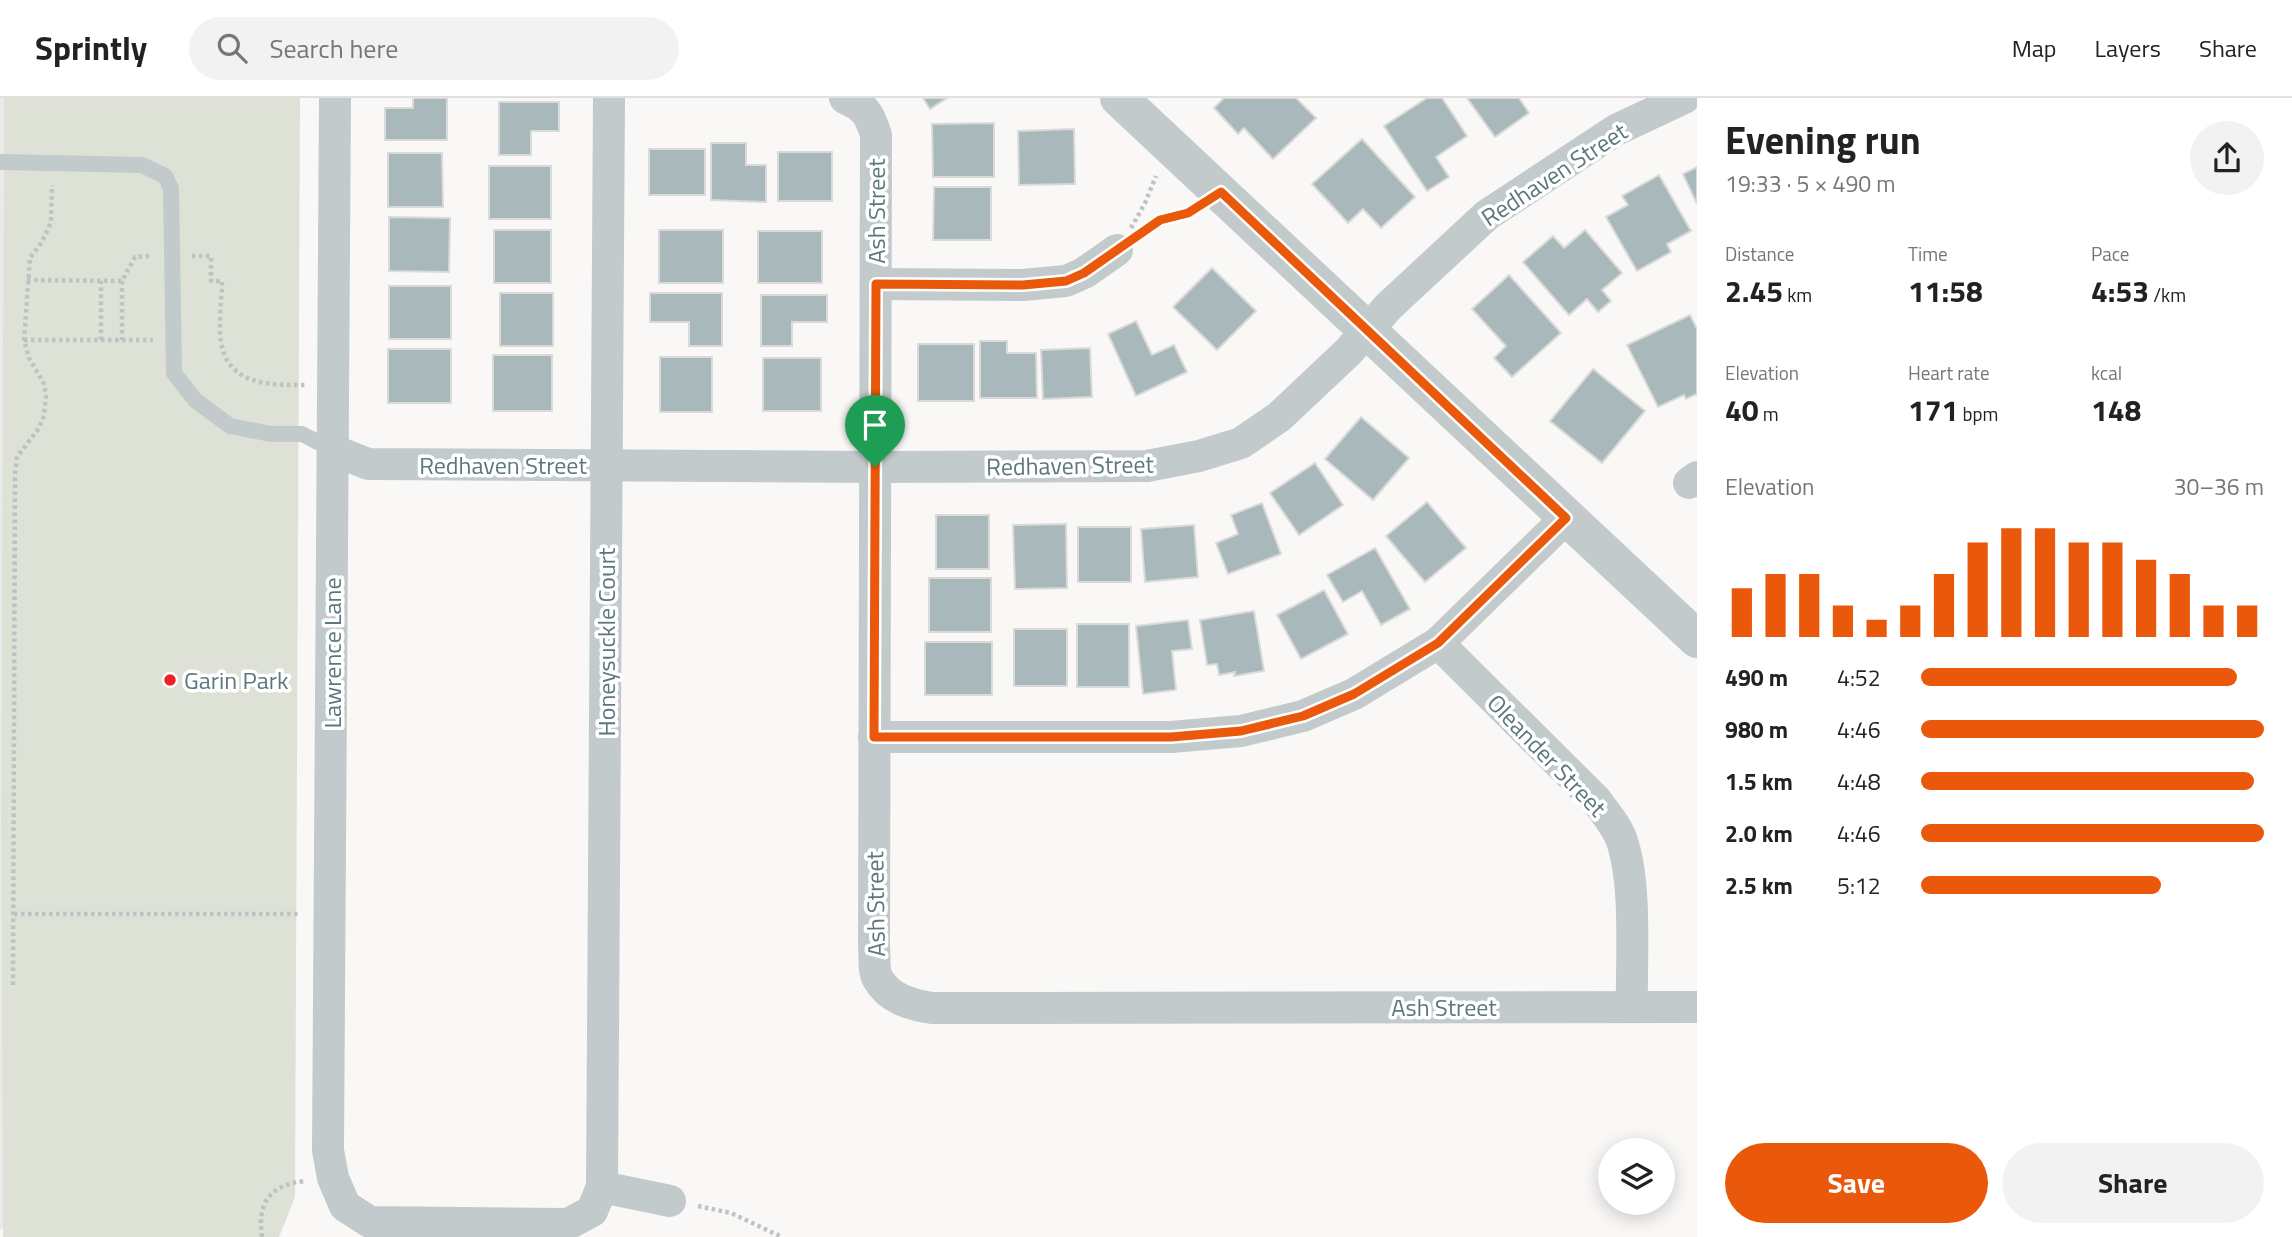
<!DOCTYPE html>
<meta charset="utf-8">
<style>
:root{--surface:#fff;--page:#f2f2f2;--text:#222;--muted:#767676;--line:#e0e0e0;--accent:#ea580c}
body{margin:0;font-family:"Titillium Web",sans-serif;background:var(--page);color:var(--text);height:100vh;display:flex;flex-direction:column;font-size:26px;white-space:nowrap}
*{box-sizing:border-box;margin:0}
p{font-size:23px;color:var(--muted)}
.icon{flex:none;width:38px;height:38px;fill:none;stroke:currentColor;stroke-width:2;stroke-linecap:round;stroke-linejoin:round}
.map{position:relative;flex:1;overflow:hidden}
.drawer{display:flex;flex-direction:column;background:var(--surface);width:595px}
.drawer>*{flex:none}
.tools{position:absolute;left:1598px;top:1040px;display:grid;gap:14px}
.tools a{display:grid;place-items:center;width:77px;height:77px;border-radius:50%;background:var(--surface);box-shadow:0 4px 18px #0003;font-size:35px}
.pin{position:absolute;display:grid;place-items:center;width:60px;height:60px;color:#fff;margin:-72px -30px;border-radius:50% 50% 50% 0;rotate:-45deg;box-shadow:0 0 7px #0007}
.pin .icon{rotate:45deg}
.round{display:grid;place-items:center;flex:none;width:74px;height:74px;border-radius:37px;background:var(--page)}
.head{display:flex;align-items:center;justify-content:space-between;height:119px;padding:0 28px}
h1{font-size:38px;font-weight:700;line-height:52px}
.figures{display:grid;grid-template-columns:repeat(3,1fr);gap:10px;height:119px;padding:7px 28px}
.figures div{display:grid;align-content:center}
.figures b{font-size:30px;font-weight:700}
.figures small{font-size:19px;font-weight:400}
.figures p{font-size:19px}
.chart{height:196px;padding:14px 28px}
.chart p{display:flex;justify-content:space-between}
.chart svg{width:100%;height:126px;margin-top:7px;stroke:var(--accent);stroke-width:6}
.primary-button{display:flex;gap:14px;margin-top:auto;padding:14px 28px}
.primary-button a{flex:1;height:80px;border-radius:42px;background:var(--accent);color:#fff;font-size:28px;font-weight:700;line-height:80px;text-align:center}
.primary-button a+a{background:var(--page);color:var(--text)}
ul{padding:0 28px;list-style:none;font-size:23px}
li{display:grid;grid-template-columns:112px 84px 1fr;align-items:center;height:52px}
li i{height:18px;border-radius:9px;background:var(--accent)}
header{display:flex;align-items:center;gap:42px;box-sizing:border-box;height:98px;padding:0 35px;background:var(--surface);border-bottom:2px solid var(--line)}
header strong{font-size:33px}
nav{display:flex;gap:38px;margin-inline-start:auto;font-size:24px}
.search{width:490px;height:63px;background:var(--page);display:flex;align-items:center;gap:18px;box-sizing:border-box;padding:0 24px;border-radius:38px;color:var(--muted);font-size:26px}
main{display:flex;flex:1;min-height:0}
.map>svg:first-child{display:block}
</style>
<header>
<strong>Sprintly</strong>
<div class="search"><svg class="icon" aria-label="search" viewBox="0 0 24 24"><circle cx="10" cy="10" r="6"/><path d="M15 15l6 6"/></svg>Search here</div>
<nav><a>Map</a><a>Layers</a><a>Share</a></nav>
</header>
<main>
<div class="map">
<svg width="1697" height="1139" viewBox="0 0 1697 1139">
<rect width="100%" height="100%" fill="#f9f8f6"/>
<!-- built -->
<path fill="#e9eae9" d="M 0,0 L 4,0 L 1,722 L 3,1130 L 0,1132 Z"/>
<!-- green -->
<path fill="#dde1d6" d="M 4,0 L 300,0 L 295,1099 L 279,1139 L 3,1139 L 1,722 Z"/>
<!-- building -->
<g fill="#a9b8ba" stroke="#dadad8" stroke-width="2">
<path d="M 413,0 L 447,0 L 447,42 L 385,42 L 385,10 L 413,10 Z"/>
<path d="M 923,0 L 947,0 L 930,11 Z"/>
<path d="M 1224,0 L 1296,0 L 1316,20 L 1273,61 L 1244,30 L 1238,36 L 1214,10 Z"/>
<path d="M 1427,0 L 1442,0 L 1467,38 L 1436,59 L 1449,79 L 1427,93 L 1384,28 Z"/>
<path d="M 1467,0 L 1519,0 L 1529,15 L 1495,39 Z"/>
<path d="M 499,4 L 559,4 L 559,33 L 531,33 L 531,57 L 499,57 Z"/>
<path d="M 994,25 L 994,79 L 933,79 L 932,26 Z"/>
<path d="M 1074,31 L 1075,86 L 1019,87 L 1018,33 Z"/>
<path d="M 1362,41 L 1415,99 L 1381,130 L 1363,111 L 1348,125 L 1312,86 Z"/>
<path d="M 711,45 L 746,45 L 746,67 L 766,67 L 766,104 L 711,102 Z"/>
<rect x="649" y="51" width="56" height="46"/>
<rect x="778" y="54" width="54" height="49"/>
<path d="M 388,55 L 442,55 L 443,109 L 388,109 Z"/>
<rect x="489" y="68" width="62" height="53"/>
<path d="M 1697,69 L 1697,106 L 1683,76 Z"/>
<path d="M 1659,77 L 1691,133 L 1667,146 L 1671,154 L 1637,173 L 1606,119 L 1628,107 L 1622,98 Z"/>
<path d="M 934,89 L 991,89 L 991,142 L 933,142 Z"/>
<path d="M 389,119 L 450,120 L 449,174 L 389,173 Z"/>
<rect x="494" y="132" width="57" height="53"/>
<rect x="659" y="132" width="64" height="53"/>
<path d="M 1585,132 L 1622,175 L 1602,192 L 1611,203 L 1598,214 L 1587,201 L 1569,217 L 1523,164 L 1553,138 L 1564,150 Z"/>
<rect x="758" y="133" width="64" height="52"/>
<path d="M 1212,170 L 1256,213 L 1217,252 L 1173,209 Z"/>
<path d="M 1509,177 L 1561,235 L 1512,279 L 1494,260 L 1506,248 L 1472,211 Z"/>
<rect x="389" y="188" width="62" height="53"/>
<rect x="500" y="195" width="53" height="53"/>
<path d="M 650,195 L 722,195 L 722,248 L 689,248 L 689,224 L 650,224 Z"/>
<path d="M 761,197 L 827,197 L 827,224 L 792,224 L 792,248 L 761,248 Z"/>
<path d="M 1690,217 L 1697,231 L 1697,296 L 1686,301 L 1684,297 L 1658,309 L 1627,247 Z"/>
<path d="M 1136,223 L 1152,257 L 1174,247 L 1187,274 L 1136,298 L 1108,236 Z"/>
<path d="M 980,243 L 1007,243 L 1007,255 L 1036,255 L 1037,300 L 980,300 Z"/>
<rect x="918" y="246" width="56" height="57"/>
<path d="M 1090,250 L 1092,299 L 1043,301 L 1041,252 Z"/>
<rect x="388" y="251" width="63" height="54"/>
<rect x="493" y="257" width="59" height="56"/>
<rect x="660" y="259" width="52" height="55"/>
<rect x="763" y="260" width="58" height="53"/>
<path d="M 1593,271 L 1645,313 L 1602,365 L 1550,323 Z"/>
<path d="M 1361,319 L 1409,360 L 1373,402 L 1325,361 Z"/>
<path d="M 1315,365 L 1343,407 L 1299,437 L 1270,395 Z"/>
<path d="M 1427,404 L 1466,450 L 1425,484 L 1386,438 Z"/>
<path d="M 1262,405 L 1281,456 L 1228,476 L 1216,445 L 1238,436 L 1231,417 Z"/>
<rect x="936" y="417" width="53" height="54"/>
<path d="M 1066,426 L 1067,490 L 1015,491 L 1013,427 Z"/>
<path d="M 1194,427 L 1198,479 L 1145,484 L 1141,431 Z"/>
<rect x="1078" y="429" width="53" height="55"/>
<path d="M 1375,450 L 1410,511 L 1381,527 L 1362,493 L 1343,504 L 1327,477 Z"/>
<rect x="929" y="480" width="62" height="54"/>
<path d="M 1324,492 L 1348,536 L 1301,561 L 1277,517 Z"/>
<path d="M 1254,513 L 1264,573 L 1234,578 L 1235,574 L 1219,577 L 1217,566 L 1207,567 L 1200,522 Z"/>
<path d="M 1188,522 L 1192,551 L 1172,553 L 1176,592 L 1143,596 L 1136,528 Z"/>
<rect x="1077" y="526" width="52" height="63"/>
<rect x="1014" y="531" width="53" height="57"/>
<rect x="925" y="544" width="67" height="53"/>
</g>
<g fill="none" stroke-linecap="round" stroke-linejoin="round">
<!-- path -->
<g stroke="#bdc2c3" stroke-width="4.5" stroke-dasharray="3.5 3.5" stroke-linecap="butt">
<path d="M 1131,130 L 1145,105 L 1156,78"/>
<path d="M 1139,137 L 1160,122 L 1193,112"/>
<path d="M 192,158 L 211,158 L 211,183 L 222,183 C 222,202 218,225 221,244 C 228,288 271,287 305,287"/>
<path d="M 27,182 L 122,183 L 135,159 L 151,158"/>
<path d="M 122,183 L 122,242"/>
<path d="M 24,242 L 153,242"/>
<path d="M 101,242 L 101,183"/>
<path d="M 14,816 L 300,816"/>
<path d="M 13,887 L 15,377 L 17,359 L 39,330 L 44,318 L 46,298 L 44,286 L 29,260 L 24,242 L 30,160 L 42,144 L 51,124 L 52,87"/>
<path d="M 698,1108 L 731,1115 L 782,1139"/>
<path d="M 262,1139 C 257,1104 270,1087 305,1083"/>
</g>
<!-- service -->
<path stroke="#c3cacc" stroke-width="16" d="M 0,64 L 142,67 L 165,78 L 171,90 L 174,275 L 195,302 L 230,328 L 271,336 L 302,336 L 333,352"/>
<!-- minor -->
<g stroke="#c3cacc" stroke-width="32">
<path d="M 335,0 L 328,1052 L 333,1080 L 345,1108 L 370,1124 L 568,1126 L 592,1113 L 602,1089 L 609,0"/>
<path d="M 845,0 C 866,10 869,15 876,37 L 874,847 C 875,857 873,873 878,881 C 889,901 912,907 932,910 L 1697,909"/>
<path d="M 876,186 L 1023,187 L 1066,183 L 1084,175 L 1117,152"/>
<path d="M 333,352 L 368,366 L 875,369 L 1147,368 L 1199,358 L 1241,345 L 1279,319 L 1348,254 L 1389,208 L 1487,117 L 1616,32 L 1684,0"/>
<path d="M 1689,385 L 1697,379"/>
<path d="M 1438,545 L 1596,702 C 1605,715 1617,728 1622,743 C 1637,788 1631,861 1632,909"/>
<path d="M 874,639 L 1171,639 L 1241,633 L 1303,618 L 1354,596 L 1438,545 L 1566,420"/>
<path d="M 602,1089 L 670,1103"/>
</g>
<!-- tertiary -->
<path stroke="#c3cacc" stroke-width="38" d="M 1119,0 L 1697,541"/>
</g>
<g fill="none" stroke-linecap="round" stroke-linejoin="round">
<!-- route casing -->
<g stroke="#fff" stroke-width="14">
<path id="route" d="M 1221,94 L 1566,420 L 1438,545 L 1354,596 L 1303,618 L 1241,633 L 1171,639 L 874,639 L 876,186 L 1023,187 L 1066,183 L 1084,175 L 1160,122 L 1188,115 Z"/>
</g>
<!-- route -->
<use href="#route" stroke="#ea580c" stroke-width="9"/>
</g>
<!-- markers -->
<circle fill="#ef1f27" stroke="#fff" stroke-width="2.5" cx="170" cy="582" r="7"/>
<g text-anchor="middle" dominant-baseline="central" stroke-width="7" stroke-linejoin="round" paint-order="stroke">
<!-- street labels -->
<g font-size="24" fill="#5d787d" stroke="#fff">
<text transform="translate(1554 76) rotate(-33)">Redhaven Street</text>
<text transform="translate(876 113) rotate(-90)">Ash Street</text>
<text x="503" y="367">Redhaven Street</text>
<text transform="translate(1070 367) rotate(-1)">Redhaven Street</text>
<text transform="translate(606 544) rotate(-90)">Honeysuckle Court</text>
<text transform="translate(332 555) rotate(-90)">Lawrence Lane</text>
<text transform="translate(1547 657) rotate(46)">Oleander Street</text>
<text transform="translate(875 806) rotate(-91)">Ash Street</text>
<text x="1444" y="909">Ash Street</text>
</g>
<!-- poi labels -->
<g font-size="24" fill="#5d787d" stroke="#fff" text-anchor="start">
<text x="184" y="582">Garin Park</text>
</g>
</g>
</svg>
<div class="tools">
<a><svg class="icon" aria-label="layers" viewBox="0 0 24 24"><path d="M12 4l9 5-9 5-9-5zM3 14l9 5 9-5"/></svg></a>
</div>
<div class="pin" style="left:875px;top:369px;background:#1e9e55"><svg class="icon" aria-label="arrive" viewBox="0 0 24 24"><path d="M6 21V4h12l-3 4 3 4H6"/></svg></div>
</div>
<section class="drawer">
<div class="head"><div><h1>Evening run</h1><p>19:33 · 5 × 490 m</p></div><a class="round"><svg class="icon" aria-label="share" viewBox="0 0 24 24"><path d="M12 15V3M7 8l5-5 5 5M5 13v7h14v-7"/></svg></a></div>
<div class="figures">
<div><p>Distance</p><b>2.45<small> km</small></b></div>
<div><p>Time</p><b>11:58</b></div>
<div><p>Pace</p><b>4:53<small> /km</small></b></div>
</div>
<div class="figures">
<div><p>Elevation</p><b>40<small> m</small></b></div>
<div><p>Heart rate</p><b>171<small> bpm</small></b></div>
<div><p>kcal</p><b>148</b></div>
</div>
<div class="chart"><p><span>Elevation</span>30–36 m</p>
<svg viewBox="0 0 160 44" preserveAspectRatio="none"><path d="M5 44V27M15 44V22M25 44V22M35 44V33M45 44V38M55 44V33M65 44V22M75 44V11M85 44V6M95 44V6M105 44V11M115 44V11M125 44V17M135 44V22M145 44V33M155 44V33"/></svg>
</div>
<ul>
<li><b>490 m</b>4:52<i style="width:92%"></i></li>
<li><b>980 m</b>4:46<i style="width:100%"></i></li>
<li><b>1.5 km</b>4:48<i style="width:97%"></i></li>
<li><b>2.0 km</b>4:46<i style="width:100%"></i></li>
<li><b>2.5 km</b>5:12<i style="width:70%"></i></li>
</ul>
<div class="primary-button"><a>Save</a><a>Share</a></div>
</section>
</main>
